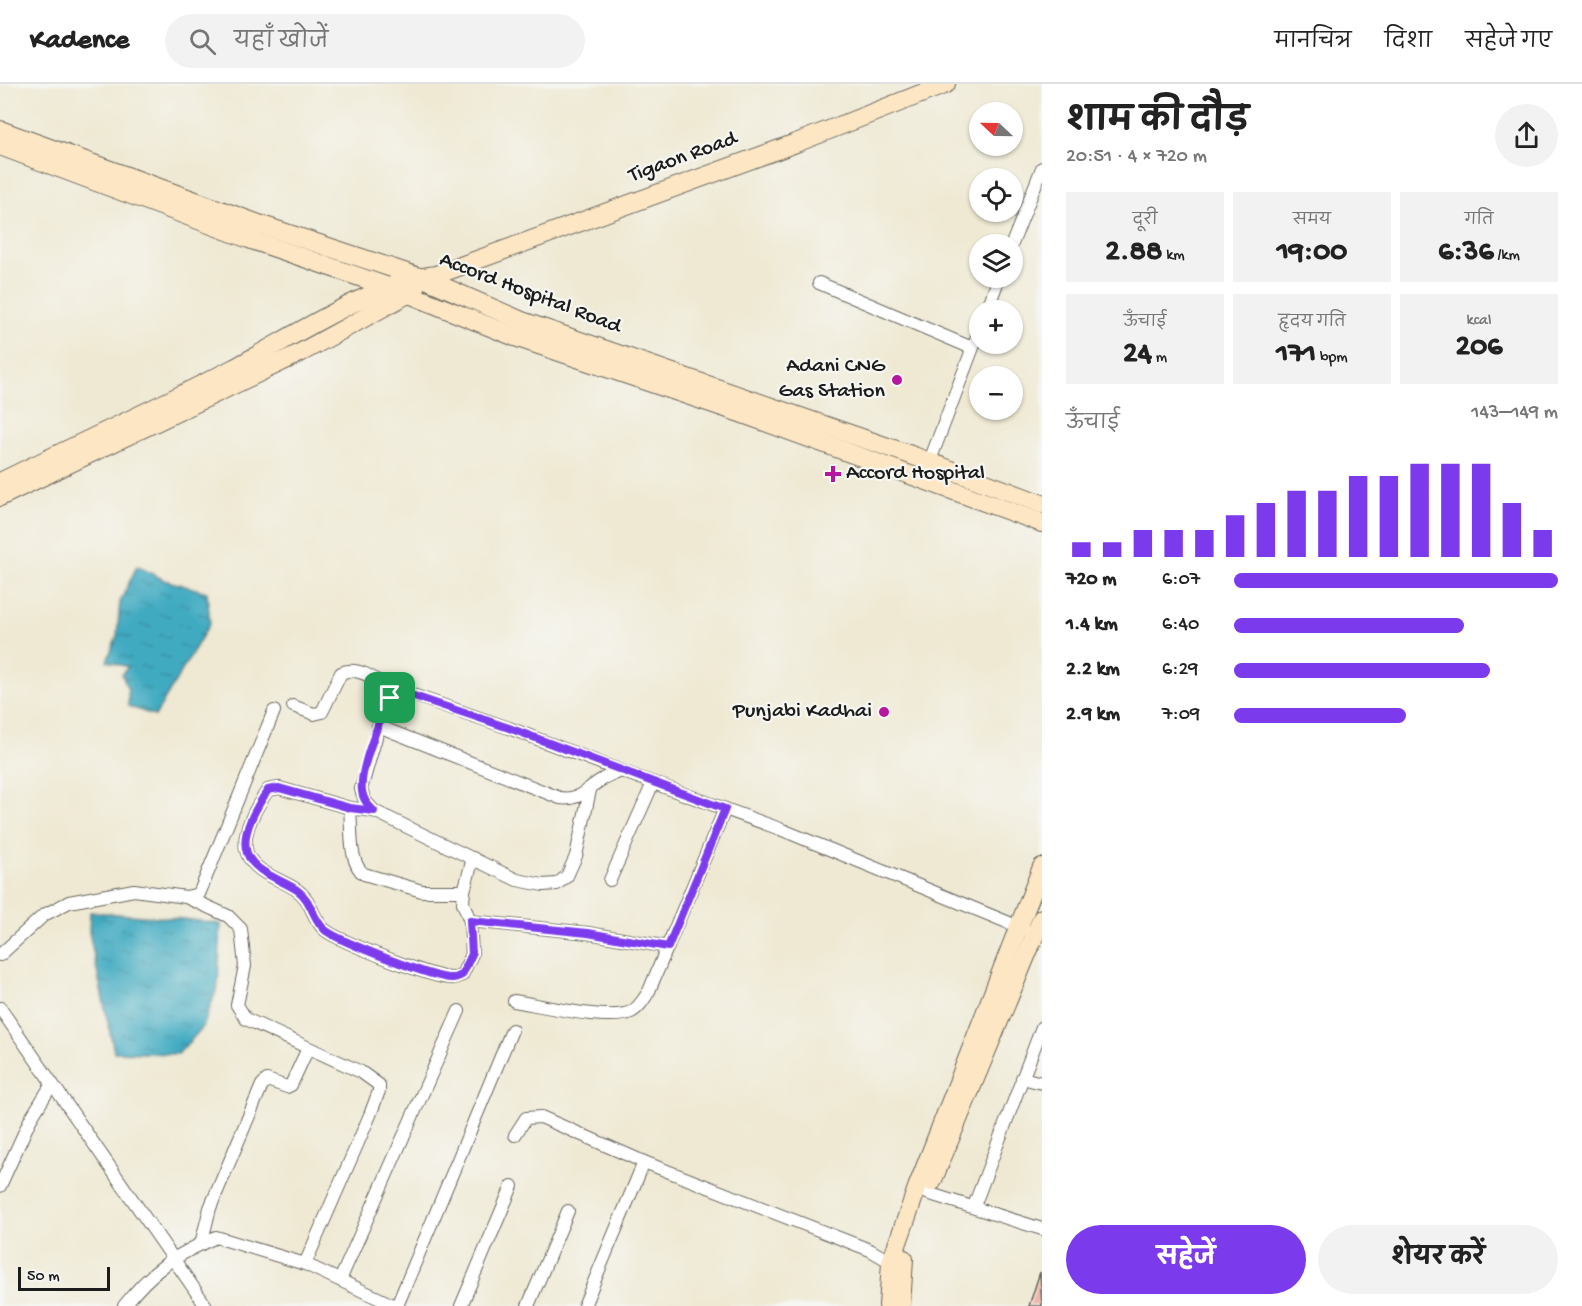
<!DOCTYPE html>
<html lang="hi">
<meta charset="utf-8">
<style>
:root{--surface:#fff;--page:#f2f2f2;--text:#222;--muted:#767676;--line:#e0e0e0;--accent:#7c3aed}
body{margin:0;font-family:"Gochi Hand","Playpen Sans Deva",sans-serif;background:var(--page);color:var(--text);height:100vh;display:flex;flex-direction:column;font-size:22px;white-space:nowrap}
*{box-sizing:border-box;margin:0}
p{font-size:20px;color:var(--muted)}
.icon{flex:none;width:33px;height:33px;fill:none;stroke:currentColor;stroke-width:2;stroke-linecap:round;stroke-linejoin:round}
.map{position:relative;flex:1;overflow:hidden}
.drawer{display:flex;flex-direction:column;background:var(--surface);width:540px}
.drawer>*{flex:none}
.needle{width:39px;rotate:292deg}
.controls{position:absolute;left:969px;top:18px;display:grid;gap:12px}
.controls a{display:grid;place-items:center;width:54px;height:54px;border-radius:50%;background:var(--surface);box-shadow:0 2px 4px #0004;font-size:30px}
.scale{position:absolute;left:18px;bottom:15px;width:92px;box-sizing:border-box;padding-left:6px;border:3px solid #1c1c1c;border-top:0;font-size:16px;line-height:21px;white-space:nowrap;color:#1c1c1c;-webkit-text-stroke:4px #f6f6f2;paint-order:stroke}
.pin{position:absolute;display:grid;place-items:center;width:51px;height:51px;color:#fff;margin:-26px;border-radius:12px;box-shadow:0 3px 9px #0006}
.round{display:grid;place-items:center;flex:none;width:63px;height:63px;border-radius:32px;background:var(--page)}
.head{display:flex;align-items:center;justify-content:space-between;height:102px;padding:0 24px}
h1{font-size:33px;font-weight:700;line-height:45px}
.stats{display:grid;grid-template-columns:repeat(3,1fr);gap:9px;height:102px;padding:6px 24px}
.stats div{display:grid;align-content:center;border-radius:0px;background:var(--page);text-align:center}
.stats b{font-size:30px;font-weight:700}
.stats small{font-size:16px;font-weight:400}
.stats p{font-size:16px}
.chart{height:168px;padding:12px 24px}
.chart p{display:flex;justify-content:space-between}
.chart svg{width:100%;height:108px;margin-top:6px;stroke:var(--accent);stroke-width:6}
.action{display:flex;gap:12px;margin-top:auto;padding:12px 24px}
.action a{flex:1;height:69px;border-radius:36px;background:var(--accent);color:#fff;font-size:24px;font-weight:700;line-height:69px;text-align:center}
.action a+a{background:var(--page);color:var(--text)}
ul{padding:0 24px;list-style:none;font-size:20px}
li{display:grid;grid-template-columns:96px 72px 1fr;align-items:center;height:45px}
li i{height:15px;border-radius:8px;background:var(--accent)}
header{display:flex;align-items:center;gap:36px;box-sizing:border-box;height:84px;padding:0 30px;background:var(--surface);border-bottom:2px solid var(--line)}
header strong{font-size:28px}
nav{display:flex;gap:33px;margin-inline-start:auto;font-size:21px}
.search{width:420px;height:54px;background:var(--page);display:flex;align-items:center;gap:15px;box-sizing:border-box;padding:0 21px;border-radius:33px;color:var(--muted);font-size:22px}
main{display:flex;flex:1;min-height:0}
.map>svg:first-child{display:block}
</style>
<header>
<strong>Kadence</strong>
<div class="search"><svg class="icon" aria-label="search" viewBox="0 0 24 24"><circle cx="10" cy="10" r="6"/><path d="M15 15l6 6"/></svg>यहाँ खोजें</div>
<nav><a>मानचित्र</a><a>दिशा</a><a>सहेजे गए</a></nav>
</header>
<main>
<div class="map">
<svg width="1042" height="1222" viewBox="0 0 1042 1222">
<defs>
<pattern id="water-ripples" width="26" height="14" patternUnits="userSpaceOnUse" patternTransform="scale(1.5)"><rect width="26" height="14" fill="#41aac1"/><path d="M2 4q2-2 4 0t4 0M15 11q2-2 4 0t4 0" fill="none" stroke="#368a9c"/></pattern>
</defs>
<rect width="100%" height="100%" fill="#f6f6f2"/>
<filter id="ink" filterUnits="userSpaceOnUse"><feTurbulence type="fractalNoise" baseFrequency=".0167" numOctaves="2"/><feDisplacementMap in="SourceGraphic" scale="12" xChannelSelector="R" yChannelSelector="G"/><feConvolveMatrix kernelMatrix="1 2 1 2 8 2 1 2 1" color-interpolation-filters="sRGB"/></filter>
<filter id="wash" filterUnits="userSpaceOnUse"><feTurbulence type="fractalNoise" baseFrequency=".008" numOctaves="4" result="noise"/><feDisplacementMap in="SourceGraphic" scale="24" xChannelSelector="R" yChannelSelector="G"/><feGaussianBlur stdDeviation="1.35" result="paint"/><feColorMatrix in="noise" values="0 0 0 0 0 0 0 0 0 0 0 0 0 0 0 0 0 1.4 0 .05"/><feComposite in="paint" operator="in"/></filter>
<g filter="url(#wash)">
<rect width="100%" height="100%" fill="#efe9d3"/>
<!-- water -->
<g fill="url(#water-ripples)" stroke="#2e636e" stroke-width="1.5">
<path d="M 137,482 L 164,496 L 207,508 L 210,539 L 155,632 L 128,622 L 128,606 L 122,590 L 128,583 L 107,577 L 117,552 L 120,518 Z"/>
<path d="M 90,828 L 184,835 L 221,840 L 218,901 L 203,943 L 178,970 L 114,968 L 89,848 Z"/>
</g>
<g id="blocks">
<!-- building -->
<path fill="#eda89c" d="M 1040,1188 L 1042,1222 L 1029,1222 Z"/>
</g>
</g>
<g filter="url(#ink)">
<use href="#blocks" fill-opacity="0" stroke="#66645c" stroke-width="1.5"/>
<g fill="none" stroke-linecap="round" stroke-linejoin="round">
<!-- street casing -->
<g stroke="#66645c" stroke-width="14">
<g id="street">
<path d="M 1012,160 L 1042,84"/>
<path d="M 819,199 L 972,264"/>
<path d="M 987,226 L 999,194"/>
<path d="M 929,379 L 980,245"/>
<path d="M 293,622 L 314,630 L 322,628 L 341,589 C 359,580 382,600 397,610"/>
<path d="M 378,642 L 560,714 C 581,717 586,704 603,695 C 608,692 615,690 621,687 L 780,745 L 1024,845"/>
<path d="M 590,706 L 576,772 L 567,792 L 557,800 L 543,801 L 517,796 L 374,727 L 365,717 L 361,705 L 385,622 L 397,610 L 416,612 L 509,644 L 621,687"/>
<path d="M 350,724 C 352,742 348,779 364,790 L 422,807 L 464,807"/>
<path d="M 374,727 L 350,724 L 279,704 L 268,706 C 257,722 240,749 247,769 C 254,789 281,795 297,806 C 312,816 312,835 325,846 C 339,857 437,896 453,894 C 456,894 459,892 462,891 L 472,870 L 470,837 L 463,819 L 464,807 L 473,774"/>
<path d="M 610,796 L 653,699"/>
<path d="M 186,813 L 228,832 L 241,845 L 245,882 L 237,921 L 246,935 L 361,988 L 379,1001 L 379,1007 L 370,1031 L 305,1180"/>
<path d="M 470,837 L 588,849 L 668,863"/>
<path d="M 0,871 L 44,831 L 69,818 L 134,806 L 186,813 L 199,810 L 274,627"/>
<path d="M 514,917 C 539,921 610,938 631,928 C 639,924 644,915 649,907 L 725,725"/>
<path d="M 0,924 L 206,1222"/>
<path d="M 1022,994 L 1042,999"/>
<path d="M 515,1051 L 526,1034 L 541,1033 L 644,1078 L 870,1166 L 891,1178"/>
<path d="M 0,1102 L 30,1036 L 52,1000"/>
<path d="M 927,1109 L 1042,1145"/>
<path d="M 974,1122 L 1042,943"/>
<path d="M 201,1160 L 210,1124 L 262,1001 L 267,996 L 287,1003 L 291,1001 L 308,964"/>
<path d="M 340,1196 L 459,927"/>
<path d="M 124,1222 C 153,1185 174,1172 216,1153 L 305,1180 L 395,1222"/>
<path d="M 397,1222 L 512,946"/>
<path d="M 461,1222 L 512,1102"/>
<path d="M 528,1222 L 568,1127"/>
<path d="M 584,1222 L 644,1078"/>
</g>
</g>
<!-- secondary casing -->
<g stroke="#66645c" stroke-width="20">
<g id="secondary">
<path d="M 0,46 L 256,139 L 428,196 L 522,237 L 911,371 L 1042,420"/>
<path d="M 0,62 L 249,155 L 409,210 L 515,253 L 743,330 L 1042,439"/>
<path d="M 0,398 C 78,360 157,324 234,284 C 289,255 375,198 436,191 L 796,59 L 946,0"/>
<path d="M 0,413 L 300,269 L 415,206"/>
<path d="M 932,1098 L 1042,834"/>
<path d="M 888,1222 L 891,1178 L 917,1104 L 1042,783"/>
<path d="M 901,1222 L 904,1175"/>
</g>
</g>
<!-- street -->
<use href="#street" stroke="#fff" stroke-width="12"/>
<!-- secondary -->
<use href="#secondary" stroke="#fce6c4" stroke-width="18"/>
</g>
</g>
<g fill="none" stroke-linecap="round" stroke-linejoin="round" filter="url(#ink)">
<!-- route casing -->
<g stroke="#fff" stroke-width="12">
<path id="route" d="M 405,609 L 509,644 L 725,725 L 668,863 L 588,849 L 470,837 L 472,870 L 462,891 C 459,892 456,894 453,894 C 437,896 339,857 325,846 C 312,835 312,816 297,806 C 281,795 254,789 247,769 C 240,749 257,722 268,706 L 279,704 L 350,724 L 374,727 C 368,721 363,716 362,707 C 359,686 378,643 385,622 L 390,614 Z"/>
</g>
<!-- route -->
<use href="#route" stroke="#7c3aed" stroke-width="8"/>
</g>
<!-- markers -->
<g fill="#b5179e" stroke="#f6f6f2" stroke-width="2">
<circle cx="897" cy="296" r="6"/>
<path d="M830 381h6v6h6v6h-6v6h-6v-6h-6v-6h6z"/>
<circle cx="884" cy="628" r="6"/>
</g>
<g text-anchor="middle" dominant-baseline="central" stroke-width="4.5" stroke-linejoin="round" paint-order="stroke">
<!-- street labels -->
<g font-size="22" fill="#1c1c1c" stroke="#f6f6f2">
<text transform="translate(683 74) rotate(-20)">Tigaon Road</text>
<text transform="translate(530 210) rotate(21)">Accord Hospital Road</text>
</g>
<!-- poi labels -->
<g font-size="22" fill="#1c1c1c" stroke="#f6f6f2" text-anchor="end">
<text x="885" y="283">Adani CNG<tspan x="885" dy="25">Gas Station</tspan></text>
<text x="846" y="390" text-anchor="start">Accord Hospital</text>
<text x="872" y="628">Punjabi Kadhai</text>
</g>
</g>
</svg>
<div class="controls">
<a><svg class="needle" viewBox="-14 -14 28 28"><path d="M0-13l5 13h-10z" fill="#e53935"/><path d="M0 13l5-13h-10z" fill="#767676"/></svg></a>
<a><svg class="icon" aria-label="locate" viewBox="0 0 24 24"><circle cx="12" cy="12" r="6"/><path d="M12 2v4M12 18v4M2 12h4M18 12h4"/></svg></a>
<a><svg class="icon" aria-label="layers" viewBox="0 0 24 24"><path d="M12 4l9 5-9 5-9-5zM3 14l9 5 9-5"/></svg></a>
<a>+</a>
<a>−</a>
</div>
<div class="scale">50 m</div>
<div class="pin" style="left:390px;top:614px;background:#1e9e55"><svg class="icon" aria-label="arrive" viewBox="0 0 24 24"><path d="M6 21V4h12l-3 4 3 4H6"/></svg></div>
</div>
<section class="drawer">
<div class="head"><div><h1>शाम की दौड़</h1><p>20:51 · 4 × 720 m</p></div><a class="round"><svg class="icon" aria-label="share" viewBox="0 0 24 24"><path d="M12 15V3M7 8l5-5 5 5M5 13v7h14v-7"/></svg></a></div>
<div class="stats">
<div><p>दूरी</p><b>2.88<small> km</small></b></div>
<div><p>समय</p><b>19:00</b></div>
<div><p>गति</p><b>6:36<small> /km</small></b></div>
</div>
<div class="stats">
<div><p>ऊँचाई</p><b>24<small> m</small></b></div>
<div><p>हृदय गति</p><b>171<small> bpm</small></b></div>
<div><p>kcal</p><b>206</b></div>
</div>
<div class="chart"><p><span>ऊँचाई</span>143–149 m</p>
<svg viewBox="0 0 160 44" preserveAspectRatio="none"><path d="M5 44V38M15 44V38M25 44V33M35 44V33M45 44V33M55 44V27M65 44V22M75 44V17M85 44V17M95 44V11M105 44V11M115 44V6M125 44V6M135 44V6M145 44V22M155 44V33"/></svg>
</div>
<ul>
<li><b>720 m</b>6:07<i style="width:100%"></i></li>
<li><b>1.4 km</b>6:40<i style="width:71%"></i></li>
<li><b>2.2 km</b>6:29<i style="width:79%"></i></li>
<li><b>2.9 km</b>7:09<i style="width:53%"></i></li>
</ul>
<div class="action"><a>सहेजें</a><a>शेयर करें</a></div>
</section>
</main>
